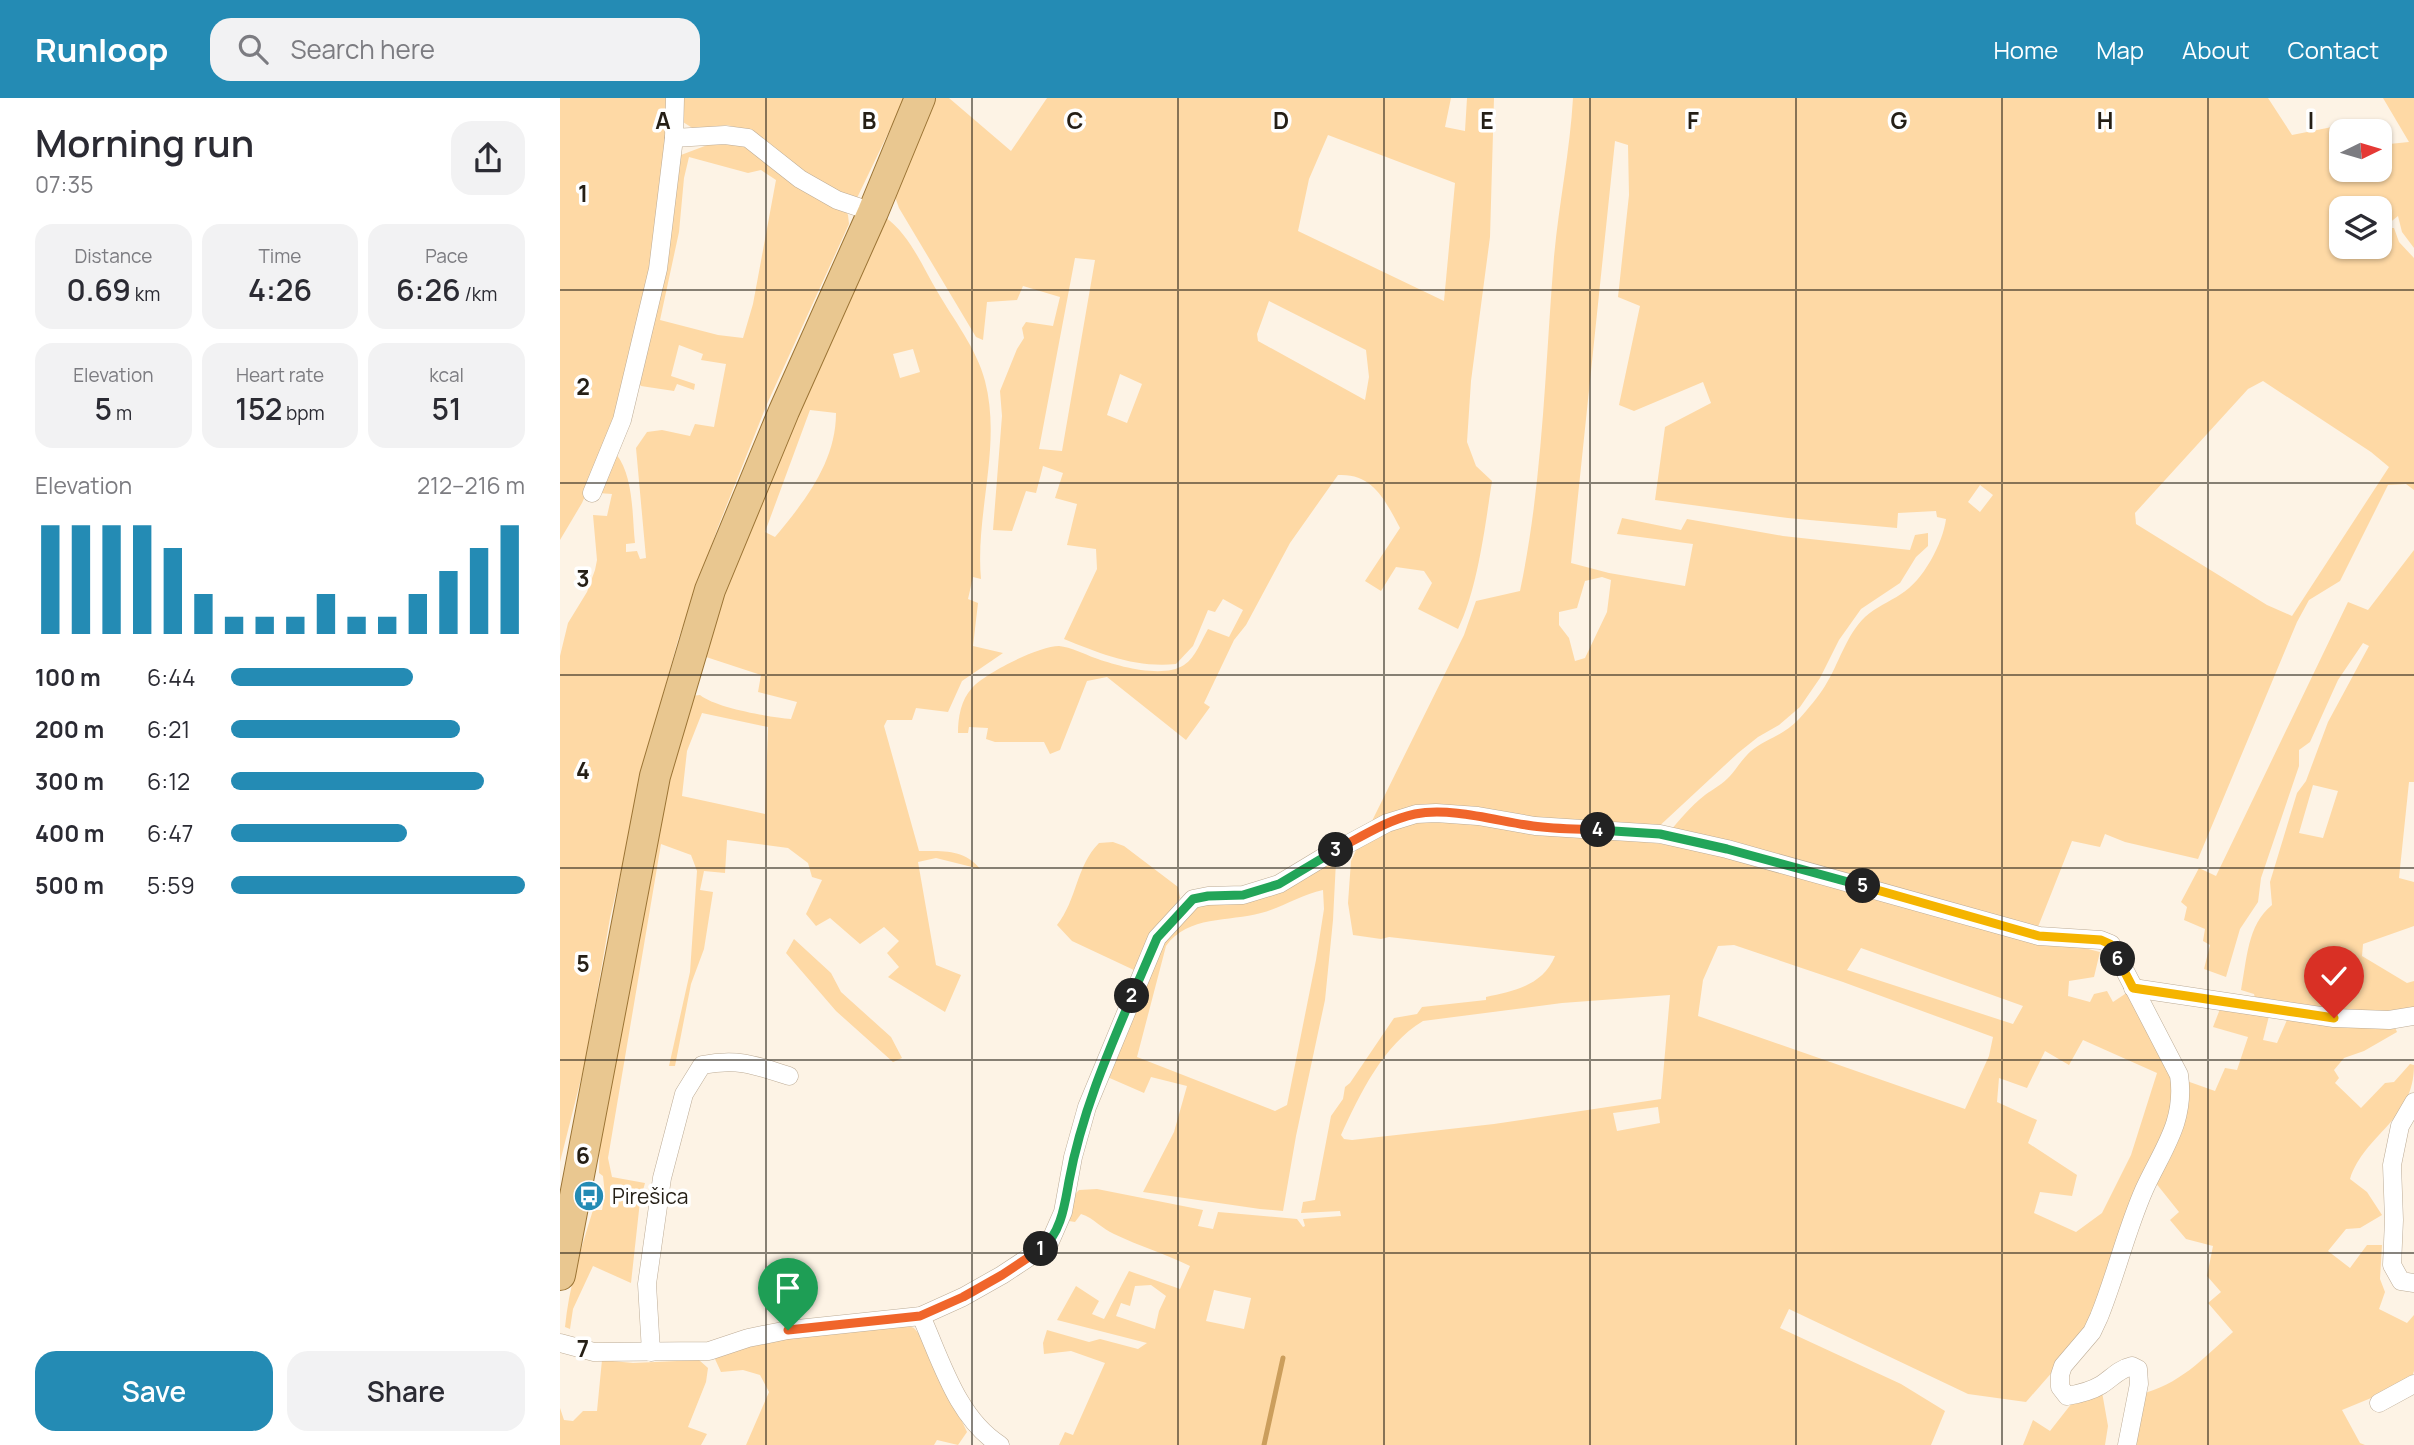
<!DOCTYPE html>
<meta charset="utf-8">
<style>
:root{--surface:#fff;--page:#f2f2f3;--text:#2b2b33;--muted:#7c7c81;--accent:#248bb4}
body{margin:0;font-family:Manrope,sans-serif;background:var(--page);color:var(--text);height:100vh;display:flex;flex-direction:column;font-size:26px;white-space:nowrap}
*{box-sizing:border-box;margin:0}
p{font-size:23px;color:var(--muted)}
.icon{flex:none;width:38px;height:38px;fill:none;stroke:currentColor;stroke-width:2;stroke-linecap:round;stroke-linejoin:round}
.map{position:relative;flex:1;overflow:hidden}
.side{display:flex;flex-direction:column;background:var(--surface);width:560px}
.side>*{flex:none}
.needle{width:46px;rotate:85deg}
.buttons{position:absolute;left:1769px;top:21px;display:grid;gap:14px}
.buttons a{display:grid;place-items:center;width:63px;height:63px;border-radius:14px;background:var(--surface);box-shadow:0 2px 5px #0004;font-size:35px}
.pin{position:absolute;display:grid;place-items:center;width:60px;height:60px;color:#fff;margin:-72px -30px;border-radius:50% 50% 50% 0;rotate:-45deg;box-shadow:0 0 7px #0007}
.pin .icon{rotate:45deg}
.km{position:absolute;width:35px;height:35px;margin:-18px;border-radius:50%;background:#222;color:#fff;font-size:19px;line-height:35px;text-align:center}
.round{display:grid;place-items:center;flex:none;width:74px;height:74px;border-radius:21px;background:var(--page)}
.headline{display:flex;align-items:center;justify-content:space-between;height:119px;padding:0 35px}
h1{font-size:38px;font-weight:600;line-height:52px}
.metrics{display:grid;grid-template-columns:repeat(3,1fr);gap:10px;height:119px;padding:7px 35px}
.metrics div{display:grid;align-content:center;border-radius:18px;background:var(--page);text-align:center}
.metrics b{font-size:30px;font-weight:600}
.metrics small{font-size:19px;font-weight:400}
.metrics p{font-size:19px}
.chart{height:196px;padding:14px 35px}
.chart p{display:flex;justify-content:space-between}
.chart svg{width:100%;height:126px;margin-top:7px;stroke:var(--accent);stroke-width:6}
.action{display:flex;gap:14px;margin-top:auto;padding:14px 35px}
.action a{flex:1;height:80px;border-radius:21px;background:var(--accent);color:#fff;font-size:28px;font-weight:600;line-height:80px;text-align:center}
.action a+a{background:var(--page);color:var(--text)}
ul{padding:0 35px;list-style:none;font-size:23px}
li{display:grid;grid-template-columns:112px 84px 1fr;align-items:center;height:52px}
li i{height:18px;border-radius:9px;background:var(--accent)}
header{display:flex;align-items:center;gap:42px;box-sizing:border-box;height:98px;padding:0 35px;background:var(--accent);color:#fff}
header strong{font-size:33px}
nav{display:flex;gap:38px;margin-inline-start:auto;font-size:24px}
.search{width:490px;height:63px;background:var(--page);display:flex;align-items:center;gap:18px;box-sizing:border-box;padding:0 24px;border-radius:21px;color:var(--muted);font-size:26px}
main{display:flex;flex:1;min-height:0}
.map>svg:first-child{display:block}
</style>
<header>
<strong>Runloop</strong>
<div class="search"><svg class="icon" aria-label="search" viewBox="0 0 24 24"><circle cx="10" cy="10" r="6"/><path d="M15 15l6 6"/></svg>Search here</div>
<nav><a>Home</a><a>Map</a><a>About</a><a>Contact</a></nav>
</header>
<main>
<section class="side">
<div class="headline"><div><h1>Morning run</h1><p>07:35</p></div><a class="round"><svg class="icon" aria-label="share" viewBox="0 0 24 24"><path d="M12 15V3M7 8l5-5 5 5M5 13v7h14v-7"/></svg></a></div>
<div class="metrics">
<div><p>Distance</p><b>0.69<small> km</small></b></div>
<div><p>Time</p><b>4:26</b></div>
<div><p>Pace</p><b>6:26<small> /km</small></b></div>
</div>
<div class="metrics">
<div><p>Elevation</p><b>5<small> m</small></b></div>
<div><p>Heart rate</p><b>152<small> bpm</small></b></div>
<div><p>kcal</p><b>51</b></div>
</div>
<div class="chart"><p><span>Elevation</span>212–216 m</p>
<svg viewBox="0 0 160 44" preserveAspectRatio="none"><path d="M5 44V6M15 44V6M25 44V6M35 44V6M45 44V14M55 44V30M65 44V38M75 44V38M85 44V38M95 44V30M105 44V38M115 44V38M125 44V30M135 44V22M145 44V14M155 44V6"/></svg>
</div>
<ul>
<li><b>100 m</b>6:44<i style="width:62%"></i></li>
<li><b>200 m</b>6:21<i style="width:78%"></i></li>
<li><b>300 m</b>6:12<i style="width:86%"></i></li>
<li><b>400 m</b>6:47<i style="width:60%"></i></li>
<li><b>500 m</b>5:59<i style="width:100%"></i></li>
</ul>
<div class="action"><a>Save</a><a>Share</a></div>
</section>
<div class="map">
<svg width="1854" height="1347" viewBox="0 0 1854 1347">
<rect width="100%" height="100%" fill="#fdf3e5"/>
<!-- green -->
<g fill="#fed9a5" fill-rule="evenodd">
<path d="M 0,0 L 107,0 L 106,50 L 101,121 L 60,304 L 39,367 L 22,405 L 0,442 Z"/>
<path d="M 123,0 L 345,0 L 297,100 L 270,94 L 182,31 L 167,27 L 134,31 L 123,24 Z"/>
<path d="M 373,0 L 389,0 L 451,53 L 487,0 L 891,0 L 885,29 L 905,33 L 907,0 L 934,0 L 930,139 L 911,283 L 907,344 L 916,368 L 932,383 C 925,428 918,490 898,531 L 858,511 L 872,485 L 864,473 L 836,469 L 821,493 L 805,483 L 840,430 C 825,402 813,375 778,377 L 730,445 L 686,527 L 674,542 L 644,605 L 650,609 L 626,642 L 547,579 L 527,583 L 500,652 L 490,656 L 484,644 L 435,644 L 426,641 L 428,630 L 409,629 L 408,635 L 398,635 C 398,619 401,602 412,590 C 425,575 479,548 499,548 C 511,549 524,556 535,560 C 557,568 603,581 624,567 C 636,559 641,543 648,531 L 669,539 L 683,512 L 663,501 L 655,514 L 648,512 L 633,548 L 616,566 C 575,570 541,556 504,541 L 537,471 L 536,451 L 507,447 L 517,406 L 495,400 L 503,375 L 483,368 L 476,395 L 466,393 L 452,433 L 433,432 L 442,318 L 440,293 L 457,251 L 464,240 L 462,230 L 466,224 L 493,228 L 500,199 L 463,188 L 457,202 L 427,204 L 423,242 L 416,239 L 339,110 L 334,96 ZM 768,37 L 895,85 L 884,203 L 738,133 L 749,81 ZM 515,160 L 535,162 L 502,353 L 479,351 ZM 709,203 L 806,252 L 809,279 L 805,302 L 698,243 L 697,236 ZM 560,276 L 582,286 L 567,325 L 547,317 Z"/>
<path d="M 1013,0 L 1708,0 L 1732,37 L 1782,27 L 1813,29 L 1817,33 L 1782,33 L 1782,72 L 1820,72 L 1820,37 L 1829,46 L 1849,44 L 1823,0 L 1854,0 L 1854,150 L 1842,134 L 1838,118 L 1823,130 L 1834,130 L 1839,144 L 1854,160 L 1854,392 L 1846,386 L 1828,387 L 1780,483 L 1749,502 L 1737,524 L 1638,761 L 1565,744 L 1545,736 L 1540,749 L 1512,743 L 1476,834 L 1108,736 C 1119,722 1131,708 1145,697 C 1153,691 1163,686 1170,678 C 1177,670 1183,660 1191,653 C 1207,640 1223,638 1239,621 C 1248,611 1258,599 1265,588 C 1279,566 1286,537 1305,519 C 1316,509 1329,504 1341,496 C 1363,483 1383,445 1386,421 L 1377,419 L 1376,413 L 1338,415 L 1337,430 L 1228,420 L 1095,402 L 1105,329 L 1151,305 L 1143,284 L 1074,313 L 1059,307 L 1080,208 L 1058,199 L 1069,97 L 1068,47 L 1055,43 L 1011,465 L 1049,475 L 1125,488 L 1133,446 L 1057,436 L 1062,420 L 1121,432 L 1127,421 L 1223,438 L 1350,452 L 1355,437 L 1368,435 L 1368,448 L 1356,459 L 1340,485 L 1301,511 L 1279,542 L 1260,580 L 1240,609 L 1219,627 L 1198,639 L 1178,655 L 1094,733 L 845,713 L 812,723 L 904,537 L 916,503 L 960,493 C 983,383 985,270 994,159 C 999,105 1010,53 1013,0 ZM 1782,110 L 1820,110 L 1820,149 L 1782,149 ZM 1703,283 L 1811,354 L 1829,369 L 1732,518 L 1707,507 L 1576,426 L 1575,415 L 1688,291 ZM 1420,387 L 1433,397 L 1420,414 L 1408,404 ZM 1042,479 L 1051,482 L 1047,514 L 1025,560 L 1015,563 L 1009,540 L 999,527 L 999,514 L 1017,510 L 1025,483 Z"/>
<path d="M 158,43 L 174,44 L 199,56 L 285,112 L 288,117 L 289,126 L 207,306 L 158,429 L 118,542 L 99,611 L 50,820 L 25,965 L 0,1064 L 0,558 L 8,525 L 27,494 L 35,472 L 37,462 L 33,417 L 47,418 L 52,396 L 38,395 L 56,356 C 74,378 72,418 75,445 L 66,446 L 66,454 L 77,453 L 80,461 L 86,460 L 76,350 L 87,334 L 102,332 L 130,338 L 135,326 L 154,329 L 166,266 L 141,262 L 143,256 L 119,247 L 111,278 L 135,286 L 134,292 L 117,286 L 114,293 L 81,288 L 77,284 L 111,133 L 121,57 ZM 129,59 L 188,75 L 201,72 L 216,82 L 193,206 L 183,240 L 158,237 L 100,222 L 119,134 L 124,80 Z"/>
<path d="M 325,119 C 350,137 362,168 377,193 C 393,221 417,251 425,283 C 442,348 415,416 421,481 L 413,479 L 408,501 L 418,505 L 413,548 L 443,555 L 402,583 L 388,614 L 356,610 L 352,622 L 327,622 L 324,628 L 359,753 C 382,753 405,751 420,771 L 376,760 L 358,764 L 376,867 L 401,877 L 385,914 L 328,879 L 339,869 L 327,855 L 339,843 L 324,829 L 300,846 L 270,820 L 256,828 L 246,816 L 262,782 L 252,779 L 248,765 L 228,750 L 167,742 L 165,775 L 144,773 L 140,792 L 153,794 L 144,851 L 131,886 L 115,968 L 109,968 L 130,874 L 137,773 L 131,757 L 101,746 L 48,1060 L 52,1079 L 85,1085 L 80,1103 L 71,1185 L 33,1168 L 13,1211 L 10,1231 L 5,1229 C 9,1188 21,1151 33,1112 L 42,1112 L 45,1097 L 43,1078 L 39,1075 L 40,1025 L 96,733 L 130,598 L 140,597 C 156,610 209,619 231,621 L 237,604 L 198,594 L 201,577 L 143,558 L 170,467 ZM 353,251 L 360,274 L 340,280 L 333,256 ZM 250,312 L 276,315 C 276,364 245,403 215,439 L 205,434 ZM 142,615 L 208,629 L 205,716 L 122,698 L 127,653 Z"/>
<path d="M 1854,452 L 1854,684 L 1849,684 L 1839,780 L 1854,784 L 1854,828 L 1803,846 L 1802,858 L 1847,885 L 1854,883 L 1854,911 L 1815,917 L 1696,904 L 1694,896 L 1681,892 C 1687,862 1687,827 1712,807 L 1710,784 L 1737,695 L 1746,683 L 1768,624 L 1809,548 L 1803,545 L 1778,582 L 1750,644 L 1739,652 L 1739,668 L 1701,780 L 1698,804 L 1680,831 L 1666,879 L 1644,871 L 1650,847 L 1643,843 L 1645,831 L 1624,822 L 1627,809 L 1621,804 L 1639,770 L 1656,778 L 1788,504 L 1808,512 ZM 1753,687 L 1778,693 L 1763,740 L 1739,735 Z"/>
<path d="M 901,723 C 978,739 1057,737 1134,751 L 1540,854 L 1534,879 L 1509,883 L 1508,898 L 1530,904 L 1534,896 L 1547,893 L 1553,904 L 1568,894 L 1609,969 L 1615,1000 L 1535,1225 L 1466,1304 L 1408,1296 L 1229,1211 L 1220,1230 L 1341,1286 L 1385,1313 L 1371,1347 L 499,1347 L 505,1334 L 513,1337 L 545,1265 L 511,1253 L 484,1256 L 483,1245 L 487,1232 L 529,1244 L 540,1241 L 578,1251 L 587,1245 L 497,1222 L 516,1188 L 539,1203 L 532,1216 L 544,1221 L 569,1173 L 620,1191 L 630,1168 C 606,1156 579,1148 554,1136 C 542,1131 534,1120 521,1116 L 515,1124 L 509,1123 L 513,1098 L 519,1092 L 537,1091 L 643,1112 L 638,1128 L 653,1131 L 658,1114 L 737,1121 L 743,1129 L 745,1128 L 743,1121 L 781,1118 L 780,1113 L 741,1115 L 743,1104 L 755,1102 L 771,1018 L 783,1001 L 785,989 L 790,985 L 834,920 L 857,916 L 862,909 L 926,902 L 926,899 C 955,893 983,887 995,858 L 829,839 L 821,841 L 793,837 L 788,805 L 791,763 L 798,748 L 843,724 ZM 1174,847 L 1283,884 L 1433,939 L 1429,958 L 1405,1011 L 1138,918 L 1143,882 L 1158,848 ZM 1301,850 L 1463,908 L 1453,926 L 1287,872 ZM 1110,897 L 1101,1001 L 934,1026 L 792,1042 L 784,1041 L 781,1037 C 800,996 823,947 863,923 L 1002,905 ZM 1523,942 L 1597,975 L 1571,1057 L 1542,1115 L 1516,1134 L 1474,1115 L 1480,1094 L 1512,1098 L 1517,1077 L 1468,1045 L 1477,1022 L 1437,1004 L 1439,980 L 1467,990 L 1485,953 L 1509,967 ZM 1098,1009 L 1100,1025 L 1057,1033 L 1053,1015 ZM 591,1187 L 606,1198 L 599,1213 L 595,1231 L 556,1218 L 561,1205 L 570,1208 L 575,1188 ZM 654,1192 L 691,1200 L 684,1231 L 646,1223 Z"/>
<path d="M 553,744 L 564,748 L 618,789 L 620,800 L 592,840 L 576,873 L 512,843 L 497,827 C 517,802 516,768 539,745 Z"/>
<path d="M 776,763 L 773,822 L 765,902 L 736,1038 L 723,1113 L 700,1111 L 583,1094 L 614,1034 L 627,988 L 591,979 L 584,995 L 545,978 L 606,836 L 625,817 L 642,807 ZM 763,792 L 764,811 L 756,862 L 727,1007 L 715,1013 L 577,959 L 606,848 C 628,817 669,824 701,815 C 723,809 741,797 763,792 Z"/>
<path d="M 234,841 L 271,875 L 281,894 L 331,939 L 342,960 L 333,964 L 276,913 L 226,855 Z"/>
<path d="M 1660,911 L 1709,918 L 1703,942 L 1717,945 L 1727,922 L 1833,925 L 1837,934 L 1804,953 L 1784,960 L 1774,972 L 1779,980 L 1775,985 L 1801,1010 L 1825,985 L 1834,984 L 1850,966 L 1854,967 C 1854,1023 1805,1035 1790,1081 L 1807,1094 L 1822,1117 L 1800,1130 L 1786,1131 L 1768,1153 L 1790,1170 L 1807,1147 L 1822,1147 L 1820,1181 L 1825,1194 L 1819,1211 L 1847,1225 L 1854,1217 L 1854,1273 L 1850,1284 L 1782,1312 L 1800,1345 L 1805,1347 L 1569,1347 L 1578,1297 C 1621,1286 1641,1262 1673,1234 L 1648,1205 L 1661,1194 L 1647,1178 L 1653,1148 L 1626,1141 L 1610,1122 L 1619,1114 L 1595,1084 L 1624,982 L 1655,993 L 1665,970 L 1677,972 L 1688,939 L 1653,929 Z"/>
<path d="M 344,1226 L 354,1230 L 364,1242 L 407,1334 L 398,1347 L 377,1342 L 374,1347 L 186,1347 L 209,1294 L 200,1277 L 183,1272 L 161,1274 L 155,1261 L 159,1255 L 191,1245 Z"/>
<path d="M 42,1262 L 73,1265 L 139,1262 L 148,1270 L 146,1284 L 128,1329 L 147,1336 L 141,1347 L 0,1347 L 0,1310 L 4,1322 L 13,1323 L 23,1313 L 37,1313 Z"/>
<path d="M 1542,1294 L 1548,1328 L 1545,1347 L 1463,1347 L 1473,1322 L 1490,1333 L 1512,1305 Z"/>
</g>
<g fill="none" stroke-linecap="round" stroke-linejoin="round">
<!-- stream -->
<path stroke="#cb9e5c" stroke-width="5" d="M 704,1347 L 723,1260"/>
<!-- street casing -->
<g stroke="#bdac96" stroke-width="19">
<g id="street">
<path d="M 114,40 L 165,37 L 188,40 L 240,81 L 277,102 L 313,114"/>
<path d="M 32,395 L 62,322 L 98,171 L 114,40 L 115,0"/>
<path d="M 1573,890 L 1774,920 L 1829,922 L 1854,918"/>
<path d="M 1854,1004 L 1840,1028 L 1832,1067 L 1834,1122 L 1832,1167 L 1841,1183 L 1854,1185"/>
<path d="M 361,1218 C 381,1262 397,1320 440,1347"/>
<path d="M 0,1245 L 34,1254 L 149,1253 L 188,1240 L 228,1232 L 361,1218 L 403,1199 L 442,1177 L 489,1146 L 503,1114 L 513,1059 L 527,1009 L 597,840 L 633,801 L 648,798 L 683,797 L 719,786 L 762,760 L 827,725 L 856,716 L 876,715 L 918,718 L 975,728 L 1100,736 L 1167,751 L 1479,838 L 1541,842 L 1551,846 L 1619,977 C 1626,1024 1602,1052 1584,1092 C 1566,1133 1556,1177 1539,1219 L 1532,1234 L 1503,1268 L 1500,1277 L 1500,1289 L 1507,1298 C 1519,1296 1531,1293 1541,1287 C 1552,1280 1559,1271 1572,1268 L 1578,1271 L 1579,1286 L 1567,1347"/>
<path d="M 91,1254 L 87,1186 L 102,1080 L 124,996 L 142,967 C 178,960 195,967 229,978"/>
<path d="M 1819,1305 L 1854,1286"/>
</g>
</g>
<!-- primary casing -->
<g stroke="#9b7435" stroke-width="32">
<path id="primary" d="M 0,1177 L 95,678 L 150,492 L 224,313 L 313,114 L 360,0"/>
</g>
<!-- street -->
<use href="#street" stroke="#fff" stroke-width="18"/>
<!-- primary -->
<use href="#primary" stroke="#e9c790" stroke-width="30"/>
</g>
<g fill="none" stroke-linecap="round" stroke-linejoin="round">
<!-- split-1 casing -->
<g stroke="#fff" stroke-width="14">
<path id="split-1" d="M 228,1232 L 360,1218 L 403,1199 L 442,1177 L 481,1151"/>
</g>
<!-- split-2 casing -->
<g stroke="#fff" stroke-width="14">
<path id="split-2" d="M 481,1151 C 501,1137 505,1105 509,1083 C 521,1018 546,959 572,898"/>
</g>
<!-- split-3 casing -->
<g stroke="#fff" stroke-width="14">
<path id="split-3" d="M 572,898 L 597,840 L 633,801 L 648,798 L 683,797 L 719,786 L 776,752"/>
</g>
<!-- split-4 casing -->
<g stroke="#fff" stroke-width="14">
<path id="split-4" d="M 776,752 C 801,739 827,722 855,716 C 891,709 937,723 973,728 C 995,731 1017,731 1038,732"/>
</g>
<!-- split-5 casing -->
<g stroke="#fff" stroke-width="14">
<path id="split-5" d="M 1038,732 L 1100,736 L 1167,751 L 1303,788"/>
</g>
<!-- split-6 casing -->
<g stroke="#fff" stroke-width="14">
<path id="split-6" d="M 1303,788 L 1479,838 L 1541,842 L 1550,846 L 1558,861"/>
</g>
<!-- split-7 casing -->
<g stroke="#fff" stroke-width="14">
<path id="split-7" d="M 1558,861 L 1573,890 L 1774,920"/>
</g>
<!-- split-1 -->
<use href="#split-1" stroke="#f0652b" stroke-width="9"/>
<!-- split-2 -->
<use href="#split-2" stroke="#22a559" stroke-width="9"/>
<!-- split-3 -->
<use href="#split-3" stroke="#22a559" stroke-width="9"/>
<!-- split-4 -->
<use href="#split-4" stroke="#f0652b" stroke-width="9"/>
<!-- split-5 -->
<use href="#split-5" stroke="#22a559" stroke-width="9"/>
<!-- split-6 -->
<use href="#split-6" stroke="#f5b400" stroke-width="9"/>
<!-- split-7 -->
<use href="#split-7" stroke="#f5b400" stroke-width="9"/>
</g>
<!-- grid -->
<path fill="none" stroke="#251f16" stroke-width="2" stroke-opacity="0.55" d="M 206,0 L 206,1347M 412,0 L 412,1347M 618,0 L 618,1347M 824,0 L 824,1347M 1030,0 L 1030,1347M 1236,0 L 1236,1347M 1442,0 L 1442,1347M 1648,0 L 1648,1347M 0,192 L 1854,192M 0,385 L 1854,385M 0,577 L 1854,577M 0,770 L 1854,770M 0,962 L 1854,962M 0,1155 L 1854,1155"/>
<!-- icons -->
<defs>
<g id="bus-disc" transform="scale(1.575)"><circle r="9.5" fill="#248bb4" stroke="#fff"/><path d="M-5-6H5V4H4V6H2V4H-2V6H-4V4H-5ZM-3.5-4V0h7V-4ZM-3.5 1.2v1.5H-2V1.2ZM2 1.2v1.5H3.5V1.2Z" fill="#fff"/></g>
</defs>
<g fill-rule="evenodd">
<use href="#bus-disc" x="29" y="1098"/>
</g>
<g text-anchor="middle" dominant-baseline="central" stroke-width="7" stroke-linejoin="round" paint-order="stroke">
<!-- poi labels -->
<g font-size="21" fill="#251f16" stroke="#fff" text-anchor="start">
<text x="52" y="1098">Pirešica</text>
</g>
</g>
<g font-size="23" text-anchor="middle" font-weight="bold" fill="#251f16" stroke="#fff" stroke-width="7" stroke-linejoin="round" paint-order="stroke">
<text x="103" y="31">A</text>
<text x="309" y="31">B</text>
<text x="515" y="31">C</text>
<text x="721" y="31">D</text>
<text x="927" y="31">E</text>
<text x="1133" y="31">F</text>
<text x="1339" y="31">G</text>
<text x="1545" y="31">H</text>
<text x="1751" y="31">I</text>
<text x="23" y="104">1</text>
<text x="23" y="297">2</text>
<text x="23" y="489">3</text>
<text x="23" y="681">4</text>
<text x="23" y="874">5</text>
<text x="23" y="1066">6</text>
<text x="23" y="1259">7</text>
</g>
</svg>
<div class="buttons">
<a><svg class="needle" viewBox="-14 -14 28 28"><path d="M0-13l5 13h-10z" fill="#e53935"/><path d="M0 13l5-13h-10z" fill="#7c7c81"/></svg></a>
<a><svg class="icon" aria-label="layers" viewBox="0 0 24 24"><path d="M12 4l9 5-9 5-9-5zM3 14l9 5 9-5"/></svg></a>
</div>
<div class="pin" style="left:228px;top:1232px;background:#1e9e55"><svg class="icon" aria-label="arrive" viewBox="0 0 24 24"><path d="M6 21V4h12l-3 4 3 4H6"/></svg></div>
<div class="pin" style="left:1774px;top:920px;background:#d93025"><svg class="icon" aria-label="check" viewBox="0 0 24 24"><path d="M5 12l5 5 9-10"/></svg></div>
<b class="km" style="left:481px;top:1151px">1</b>
<b class="km" style="left:572px;top:898px">2</b>
<b class="km" style="left:776px;top:752px">3</b>
<b class="km" style="left:1038px;top:732px">4</b>
<b class="km" style="left:1303px;top:788px">5</b>
<b class="km" style="left:1558px;top:861px">6</b>
</div>
</main>
